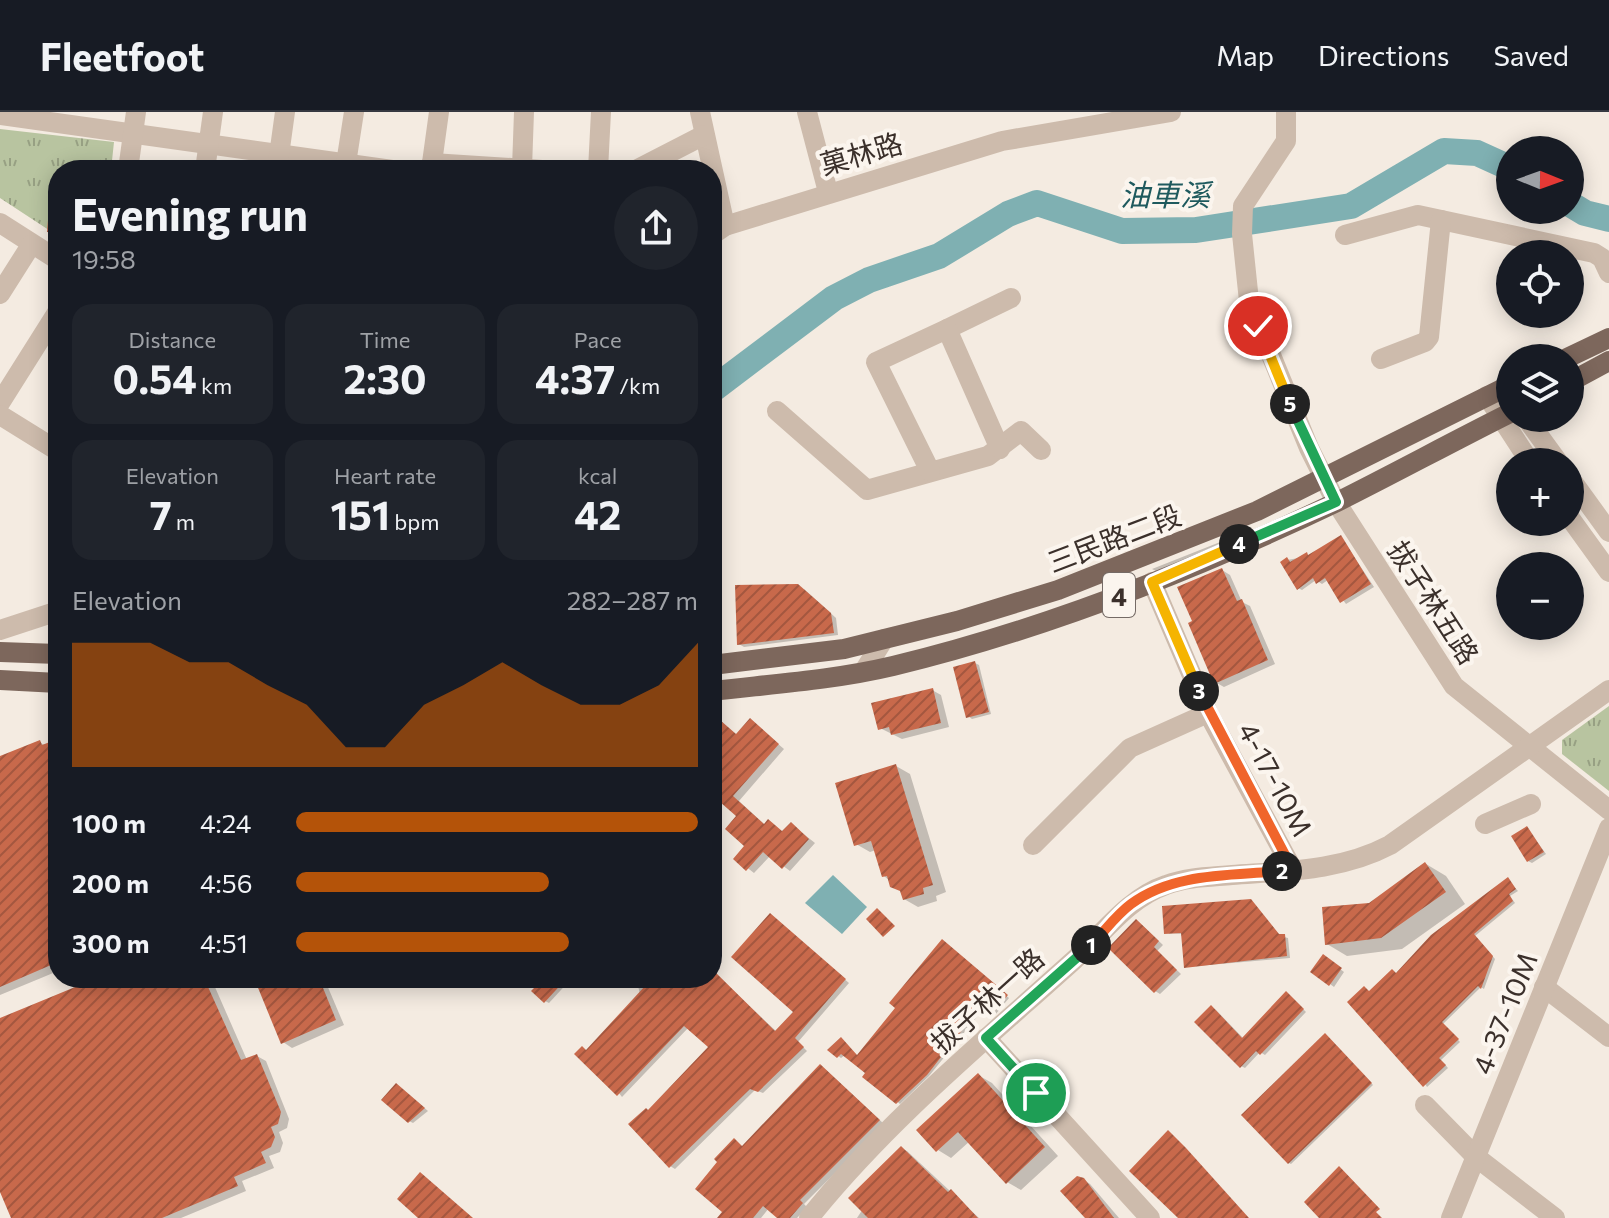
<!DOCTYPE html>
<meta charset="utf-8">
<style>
:root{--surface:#171b24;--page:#20242c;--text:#f1f3f6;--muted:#9ea1a6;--line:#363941;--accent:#b45309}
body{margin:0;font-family:Commissioner,"Noto Sans TC",sans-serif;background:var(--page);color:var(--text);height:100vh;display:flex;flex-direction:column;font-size:30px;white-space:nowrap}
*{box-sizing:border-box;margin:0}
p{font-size:26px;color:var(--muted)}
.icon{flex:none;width:44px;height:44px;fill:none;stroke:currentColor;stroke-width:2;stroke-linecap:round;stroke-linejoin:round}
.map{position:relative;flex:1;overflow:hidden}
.panel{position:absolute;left:48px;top:48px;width:674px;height:828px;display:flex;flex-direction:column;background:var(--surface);border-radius:32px;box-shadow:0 4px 20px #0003}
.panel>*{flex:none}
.needle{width:52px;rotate:91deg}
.tools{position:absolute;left:1496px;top:24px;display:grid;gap:16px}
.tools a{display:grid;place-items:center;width:88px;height:88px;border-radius:50%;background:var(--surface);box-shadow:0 4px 20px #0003;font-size:40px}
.pin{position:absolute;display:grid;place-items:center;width:68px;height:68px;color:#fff;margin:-34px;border:4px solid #fff;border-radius:50%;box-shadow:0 2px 8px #0007}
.km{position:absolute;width:40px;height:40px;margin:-20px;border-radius:50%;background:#222;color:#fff;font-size:22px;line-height:40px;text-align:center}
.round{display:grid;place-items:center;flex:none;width:84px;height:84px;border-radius:42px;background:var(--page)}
.summary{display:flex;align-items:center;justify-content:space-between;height:136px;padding:0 24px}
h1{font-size:44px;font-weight:700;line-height:60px}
.metrics{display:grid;grid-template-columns:repeat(3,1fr);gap:12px;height:136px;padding:8px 24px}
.metrics div{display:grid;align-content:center;border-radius:20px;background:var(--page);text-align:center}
.metrics b{font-size:40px;font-weight:700}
.metrics small{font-size:22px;font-weight:400}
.metrics p{font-size:22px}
.chart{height:224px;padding:16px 24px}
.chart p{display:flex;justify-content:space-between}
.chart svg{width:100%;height:144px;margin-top:8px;fill:var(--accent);opacity:.7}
ul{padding:0 24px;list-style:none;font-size:26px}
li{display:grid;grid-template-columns:128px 96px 1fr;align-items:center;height:60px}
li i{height:20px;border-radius:10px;background:var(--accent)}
header{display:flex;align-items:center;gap:48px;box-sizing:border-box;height:112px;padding:0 40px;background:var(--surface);border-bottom:2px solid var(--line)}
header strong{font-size:38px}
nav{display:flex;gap:44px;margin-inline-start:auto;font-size:28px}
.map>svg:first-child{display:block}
</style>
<header>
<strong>Fleetfoot</strong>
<nav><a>Map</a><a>Directions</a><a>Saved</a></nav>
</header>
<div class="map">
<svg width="1609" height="1106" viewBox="0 0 1609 1106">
<defs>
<pattern id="park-tufts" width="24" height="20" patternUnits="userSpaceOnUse" patternTransform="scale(2)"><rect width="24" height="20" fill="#b8c4a0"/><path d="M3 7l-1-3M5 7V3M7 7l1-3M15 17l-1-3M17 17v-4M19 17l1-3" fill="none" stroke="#97a083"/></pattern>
<pattern id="building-hatch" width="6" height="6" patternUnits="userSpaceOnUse" patternTransform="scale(2)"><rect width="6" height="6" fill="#c8694b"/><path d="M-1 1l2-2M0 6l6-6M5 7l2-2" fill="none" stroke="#a4573f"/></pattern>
</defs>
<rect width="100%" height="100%" fill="#f4ebe1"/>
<!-- park -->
<g fill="url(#park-tufts)">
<path d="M 0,17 L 114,30 L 111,58 L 58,58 L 58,124 L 0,86 Z"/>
<path d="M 1609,594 L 1609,679 L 1562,642 L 1562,628 Z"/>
</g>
<!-- water -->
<path fill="#7fb0b2" d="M 833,763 L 867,795 L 842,822 L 805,791 Z"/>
<!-- shadow -->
<g fill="#0003">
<path d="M 1248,419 L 1254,422 L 1158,460 L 1152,457 Z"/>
<path d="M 1341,425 L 1374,475 L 1346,492 L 1328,468 L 1322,472 L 1316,468 L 1302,478 L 1298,476 L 1287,448 L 1310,444 Z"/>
<path d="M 1222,458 L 1230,463 L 1242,490 L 1250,494 L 1275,552 L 1224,575 L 1215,570 Z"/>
<path d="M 804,477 L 836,506 L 838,523 L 744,535 L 739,532 Z"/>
<path d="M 712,489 L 716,491 L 718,515 L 712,516 Z"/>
<path d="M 975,551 L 979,553 L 991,602 L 972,607 L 968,604 Z"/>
<path d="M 932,578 L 941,583 L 949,615 L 902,627 L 880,616 Z"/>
<path d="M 712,604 L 737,623 L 750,608 L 784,637 L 739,689 L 765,713 L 783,721 L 791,712 L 815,731 L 790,759 L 770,744 L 754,761 L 736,747 L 747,734 L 739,703 L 712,680 Z"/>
<path d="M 39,630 L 46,634 L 58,632 L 58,859 L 0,883 L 0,646 Z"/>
<path d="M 896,654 L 910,662 L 946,780 L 936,784 L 937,789 L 918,795 L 904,787 L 902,779 L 884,764 L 876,738 L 870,740 L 856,732 Z"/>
<path d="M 1527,716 L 1546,742 L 1532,751 L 1528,749 Z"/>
<path d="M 1426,752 L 1446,764 L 1465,792 L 1402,837 L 1347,844 L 1327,832 L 1370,793 Z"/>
<path d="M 1508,768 L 1518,779 L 1510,784 L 1515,791 L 1475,824 L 1495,847 L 1484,877 L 1481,875 L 1443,912 L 1460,930 L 1441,948 L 1448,956 L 1427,975 L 1370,881 L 1397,863 Z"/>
<path d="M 1250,789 L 1280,824 L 1288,826 L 1290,846 L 1186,855 L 1183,822 L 1166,821 Z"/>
<path d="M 774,806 L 849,871 L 798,930 L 807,939 L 763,981 L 755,978 L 675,1057 L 670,1054 L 649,1000 L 711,935 L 689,915 L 622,985 L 587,940 L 640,882 L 636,866 L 712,866 L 712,859 L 777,920 L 796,900 Z"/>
<path d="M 1142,813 L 1163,833 L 1157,839 L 1181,862 L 1160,882 L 1155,879 Z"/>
<path d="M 946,831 L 1009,886 L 995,903 L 985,895 L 929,964 L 900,992 L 845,943 L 841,946 L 830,938 L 858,945 Z"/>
<path d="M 1327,847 L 1344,860 L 1334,875 L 1330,872 Z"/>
<path d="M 102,866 L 211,866 L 247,948 L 257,944 L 266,949 L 289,1007 L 287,1016 L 279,1020 L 283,1031 L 280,1040 L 269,1044 L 274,1056 L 242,1069 L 246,1079 L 181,1106 L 13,1106 L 0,1075 L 0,909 Z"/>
<path d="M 256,866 L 324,866 L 344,913 L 292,936 L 283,930 Z"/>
<path d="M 546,866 L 572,866 L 549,891 L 545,889 Z"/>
<path d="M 1290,884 L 1306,900 L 1265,943 L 1260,940 L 1245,956 L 1241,954 L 1215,897 L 1244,927 Z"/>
<path d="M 1328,925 L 1373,973 L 1291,1052 L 1289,1051 Z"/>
<path d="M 826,958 L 884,1012 L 804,1092 L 807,1095 L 797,1106 L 780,1106 L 769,1096 L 761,1106 L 720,1106 L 725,1100 L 743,1036 Z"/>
<path d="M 978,963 L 992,971 L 1058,1044 L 1021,1078 L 1007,1070 L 970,1029 L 951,1046 L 938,1038 Z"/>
<path d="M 400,975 L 428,999 L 413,1011 L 409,1009 Z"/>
<path d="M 902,1037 L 907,1039 L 979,1106 L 857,1106 Z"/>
<path d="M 1084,1068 L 1090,1072 L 1119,1106 L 1088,1106 Z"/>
</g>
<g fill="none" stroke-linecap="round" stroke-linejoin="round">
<!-- river -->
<g stroke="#7fb0b2" stroke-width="26">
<path d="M 1570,92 L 1585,101 L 1609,107"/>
<path d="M 712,278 L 834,186 L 869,168 L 939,144 L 1008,102 L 1037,91 L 1122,119 L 1196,118 L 1351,94 L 1444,39 L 1477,41 L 1510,56"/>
</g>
</g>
<!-- building -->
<g fill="url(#building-hatch)">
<path d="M 50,85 L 58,85 L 58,121 L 47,120 Z"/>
<path d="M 1341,423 L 1371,472 L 1340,491 L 1325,466 L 1316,472 L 1313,466 L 1297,478 L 1280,450 L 1287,445 L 1290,450 L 1307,440 L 1308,443 Z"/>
<path d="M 1222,456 L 1237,489 L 1242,487 L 1268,548 L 1214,572 L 1188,511 L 1192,509 L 1177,475 Z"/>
<path d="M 798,472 L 831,501 L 834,521 L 737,533 L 735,473 Z"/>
<path d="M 975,549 L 989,600 L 966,606 L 953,555 Z"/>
<path d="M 933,576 L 941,611 L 891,623 L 889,615 L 878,618 L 871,591 Z"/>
<path d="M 712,601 L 736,622 L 750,606 L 779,632 L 733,684 L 764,712 L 768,707 L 782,719 L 791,710 L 809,727 L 782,757 L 763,740 L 746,759 L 733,747 L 744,734 L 725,717 L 736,704 L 712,683 Z"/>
<path d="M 40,628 L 42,633 L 55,628 L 58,635 L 58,850 L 0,875 L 0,644 Z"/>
<path d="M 896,652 L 933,773 L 923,776 L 924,782 L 903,788 L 900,779 L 890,775 L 887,764 L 882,765 L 871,729 L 854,734 L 835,671 Z"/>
<path d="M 1527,714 L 1544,740 L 1527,750 L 1511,724 Z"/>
<path d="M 1425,750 L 1446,780 L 1381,826 L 1325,833 L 1322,795 L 1369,791 Z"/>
<path d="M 1508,765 L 1516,777 L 1509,782 L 1513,789 L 1474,822 L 1493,844 L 1481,877 L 1478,874 L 1442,910 L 1459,927 L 1439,946 L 1446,953 L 1423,975 L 1347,890 L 1364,874 L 1369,879 L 1392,857 L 1396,861 L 1431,823 Z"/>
<path d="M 1251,787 L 1279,822 L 1285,822 L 1287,844 L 1184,856 L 1181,821 L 1164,822 L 1162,794 Z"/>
<path d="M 877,796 L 895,814 L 883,825 L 866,807 Z"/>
<path d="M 770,801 L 846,867 L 795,926 L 804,935 L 758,980 L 750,977 L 669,1056 L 628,1012 L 646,996 L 648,998 L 708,935 L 684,914 L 617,984 L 574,942 L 582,934 L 586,938 L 645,874 L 637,866 L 712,866 L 712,857 L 775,919 L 793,900 L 731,845 Z"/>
<path d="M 1136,807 L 1159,829 L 1154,835 L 1177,858 L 1154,881 L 1108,836 Z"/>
<path d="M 942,827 L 1008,883 L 991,903 L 981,894 L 927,963 L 896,992 L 862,965 L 865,961 L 841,942 L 837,946 L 827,938 L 841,925 L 857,943 L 895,896 L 889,891 Z"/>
<path d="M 1323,842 L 1342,856 L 1329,874 L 1310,860 Z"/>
<path d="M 97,866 L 204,866 L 241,948 L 257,942 L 281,1000 L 278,1012 L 271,1015 L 275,1025 L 271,1035 L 261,1040 L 266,1051 L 234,1065 L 238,1074 L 162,1106 L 11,1106 L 0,1080 L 0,906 Z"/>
<path d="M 254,866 L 319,866 L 336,908 L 281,932 Z"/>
<path d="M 544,866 L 567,866 L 544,891 L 531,879 Z"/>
<path d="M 1286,879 L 1304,897 L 1260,943 L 1256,939 L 1240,956 L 1194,910 L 1211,893 L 1242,926 Z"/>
<path d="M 1325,921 L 1372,971 L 1288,1052 L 1241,1003 Z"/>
<path d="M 820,952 L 880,1008 L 800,1088 L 803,1091 L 790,1106 L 777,1106 L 763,1094 L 753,1106 L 717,1106 L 722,1100 L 695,1077 L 717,1050 L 714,1047 L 734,1026 L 742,1034 Z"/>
<path d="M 978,961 L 1045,1035 L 1006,1072 L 958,1020 L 936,1040 L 916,1018 Z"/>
<path d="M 396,971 L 425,996 L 408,1011 L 381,988 Z"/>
<path d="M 1168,1018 L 1186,1036 L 1249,1106 L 1178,1106 L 1129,1059 Z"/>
<path d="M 901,1034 L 948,1080 L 951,1077 L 978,1106 L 868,1106 L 848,1086 Z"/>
<path d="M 1339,1054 L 1380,1097 L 1376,1100 L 1382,1106 L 1319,1106 L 1304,1090 Z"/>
<path d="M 420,1060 L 473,1106 L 418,1106 L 397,1087 Z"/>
<path d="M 1077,1064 L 1084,1066 L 1114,1106 L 1085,1106 L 1060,1079 Z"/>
</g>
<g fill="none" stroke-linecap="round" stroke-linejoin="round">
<!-- minor -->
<g stroke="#cdbbac" stroke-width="20">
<path d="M 700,0 L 725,114"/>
<path d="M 807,0 L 828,80"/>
<path d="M 1286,0 L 1286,29 L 1243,94 L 1242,122 L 1249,189 L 1309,336 L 1336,390 L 1454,574 L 1609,698"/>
<path d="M 0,3 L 392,58"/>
<path d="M 432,51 L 542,58"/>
<path d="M 522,56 L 524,0"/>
<path d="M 128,58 L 136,0"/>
<path d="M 205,58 L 213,0"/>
<path d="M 277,58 L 285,0"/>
<path d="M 345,58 L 354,0"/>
<path d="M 431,58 L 439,0"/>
<path d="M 598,58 L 601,0"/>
<path d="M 636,58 L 704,23"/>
<path d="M 0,111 L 58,148"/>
<path d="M 712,123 L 725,114 L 1002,29 L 1171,0"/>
<path d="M 1345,123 L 1418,103 L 1594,141 L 1602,146 L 1609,161"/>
<path d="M 0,182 L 31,133"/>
<path d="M 947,217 L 1011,186"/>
<path d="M 1381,247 L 1425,230 L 1429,225 L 1441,108"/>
<path d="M 1487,284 L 1530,350"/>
<path d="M 0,291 L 58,199"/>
<path d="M 777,299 L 867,378 L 988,344 L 1021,319 L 1041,338"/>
<path d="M 0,303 L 58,339"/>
<path d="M 1526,306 L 1558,350"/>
<path d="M 930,359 L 876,250 L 947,217 L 1000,337"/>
<path d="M 1570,366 L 1609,420"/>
<path d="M 1570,406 L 1609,460"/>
<path d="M 1152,470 L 1208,601 L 1293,758"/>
<path d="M 0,518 L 58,499"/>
<path d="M 864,559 L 884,527"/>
<path d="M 1485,712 L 1531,692"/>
<path d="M 1033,733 L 1130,636 L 1208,601"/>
<path d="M 1544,875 L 1609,925"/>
<path d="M 986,926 L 1150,1106"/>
<path d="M 1425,993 L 1476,1045 L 1555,1106"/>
<path d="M 809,1106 C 886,1010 982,931 1073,849 C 1102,823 1128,786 1166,773 C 1187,765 1209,765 1232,763 C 1286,759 1341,759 1390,733 L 1609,578"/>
<path d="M 1451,1106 L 1609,716"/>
</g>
<!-- major -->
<g stroke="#7d675c" stroke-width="20">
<path d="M 1567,246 L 1609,226"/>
<path d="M 1570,270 L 1609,249"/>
<path d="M 0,540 L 58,542"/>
<path d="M 712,553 L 844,537 L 957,509 L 1058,478 L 1257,399 L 1510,273"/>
<path d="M 0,568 L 58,571"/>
<path d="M 712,579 C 772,572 834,568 893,554 C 1046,517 1195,458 1337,390 C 1395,361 1452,330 1510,301"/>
</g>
</g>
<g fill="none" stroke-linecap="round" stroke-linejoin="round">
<!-- split-1 casing -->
<g stroke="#fff" stroke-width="16">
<path id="split-1" d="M 1036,981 L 986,926 L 1091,833"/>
</g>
<!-- split-2 casing -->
<g stroke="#fff" stroke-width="16">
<path id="split-2" d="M 1091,833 C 1104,820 1116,803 1131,792 C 1174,760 1231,764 1282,759"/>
</g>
<!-- split-3 casing -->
<g stroke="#fff" stroke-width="16">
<path id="split-3" d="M 1199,579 L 1293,758 L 1282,759"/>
</g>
<!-- split-4 casing -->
<g stroke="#fff" stroke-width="16">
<path id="split-4" d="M 1199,579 L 1152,470 L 1239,432"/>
</g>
<!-- split-5 casing -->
<g stroke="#fff" stroke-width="16">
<path id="split-5" d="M 1239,432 L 1336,390 L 1290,292"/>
</g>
<!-- split-6 casing -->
<g stroke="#fff" stroke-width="16">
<path id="split-6" d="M 1258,214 L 1290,292"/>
</g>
<!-- split-1 -->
<use href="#split-1" stroke="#22a559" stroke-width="10"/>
<!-- split-2 -->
<use href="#split-2" stroke="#f0652b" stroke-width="10"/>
<!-- split-3 -->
<use href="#split-3" stroke="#f0652b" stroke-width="10"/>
<!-- split-4 -->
<use href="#split-4" stroke="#f5b400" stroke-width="10"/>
<!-- split-5 -->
<use href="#split-5" stroke="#22a559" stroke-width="10"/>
<!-- split-6 -->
<use href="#split-6" stroke="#f5b400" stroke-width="10"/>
</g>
<g text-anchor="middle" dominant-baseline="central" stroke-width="8" stroke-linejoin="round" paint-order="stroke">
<!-- shield labels -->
<rect fill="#fbf5ee" stroke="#756b66" stroke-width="2" x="1103" y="461" width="32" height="44" rx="6"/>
<g font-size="26" font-weight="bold" fill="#3b302b">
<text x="1119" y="483">4</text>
</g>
<!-- street labels -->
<g font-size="28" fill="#3b302b" stroke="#fbf5ee">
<text transform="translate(861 41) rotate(-16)">菓林路</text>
<text transform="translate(1114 426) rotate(-21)">三民路二段</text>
<text transform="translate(1434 490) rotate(57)">拔子林五路</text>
<text transform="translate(1276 667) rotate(62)">4-17-10M</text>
<text transform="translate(987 888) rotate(-42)">拔子林一路</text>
<text transform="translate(1504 901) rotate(-68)">4-37-10M</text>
</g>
<!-- water labels -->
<g font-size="30" font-style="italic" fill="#1f5a5e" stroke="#fbf5ee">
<text x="1165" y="81">油車溪</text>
</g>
</g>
</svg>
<div class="tools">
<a><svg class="needle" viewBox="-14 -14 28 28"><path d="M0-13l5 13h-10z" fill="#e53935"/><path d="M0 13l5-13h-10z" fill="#9ea1a6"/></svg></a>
<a><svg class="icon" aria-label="locate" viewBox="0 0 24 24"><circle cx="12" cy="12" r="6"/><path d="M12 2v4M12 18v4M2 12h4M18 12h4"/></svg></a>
<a><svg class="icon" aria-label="layers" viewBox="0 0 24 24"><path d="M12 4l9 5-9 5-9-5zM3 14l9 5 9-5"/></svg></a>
<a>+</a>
<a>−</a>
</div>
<div class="pin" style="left:1036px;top:981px;background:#1e9e55"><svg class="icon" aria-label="arrive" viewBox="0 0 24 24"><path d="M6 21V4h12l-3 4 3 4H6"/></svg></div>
<div class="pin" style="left:1258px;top:214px;background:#d93025"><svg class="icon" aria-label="check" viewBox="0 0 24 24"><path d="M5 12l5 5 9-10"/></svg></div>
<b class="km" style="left:1091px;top:833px">1</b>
<b class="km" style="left:1282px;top:759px">2</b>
<b class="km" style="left:1199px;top:579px">3</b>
<b class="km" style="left:1239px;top:432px">4</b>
<b class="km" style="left:1290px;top:292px">5</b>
<section class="panel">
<div class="summary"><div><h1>Evening run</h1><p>19:58</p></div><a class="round"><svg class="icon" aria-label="share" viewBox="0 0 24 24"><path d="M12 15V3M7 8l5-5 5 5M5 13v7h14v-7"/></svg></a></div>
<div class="metrics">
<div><p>Distance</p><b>0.54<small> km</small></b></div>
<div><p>Time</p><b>2:30</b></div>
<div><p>Pace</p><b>4:37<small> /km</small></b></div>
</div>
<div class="metrics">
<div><p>Elevation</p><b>7<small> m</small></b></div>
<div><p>Heart rate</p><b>151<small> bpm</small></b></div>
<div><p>kcal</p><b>42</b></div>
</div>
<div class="chart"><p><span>Elevation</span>282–287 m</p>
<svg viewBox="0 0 160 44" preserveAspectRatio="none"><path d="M0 44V6L10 6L20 6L30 12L40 12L50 19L60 25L70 38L80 38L90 25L100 19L110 12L120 19L130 25L140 25L150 19L160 6V44z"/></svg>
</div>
<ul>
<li><b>100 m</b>4:24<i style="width:100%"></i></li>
<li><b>200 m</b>4:56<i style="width:63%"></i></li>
<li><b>300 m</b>4:51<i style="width:68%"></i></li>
</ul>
</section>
</div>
